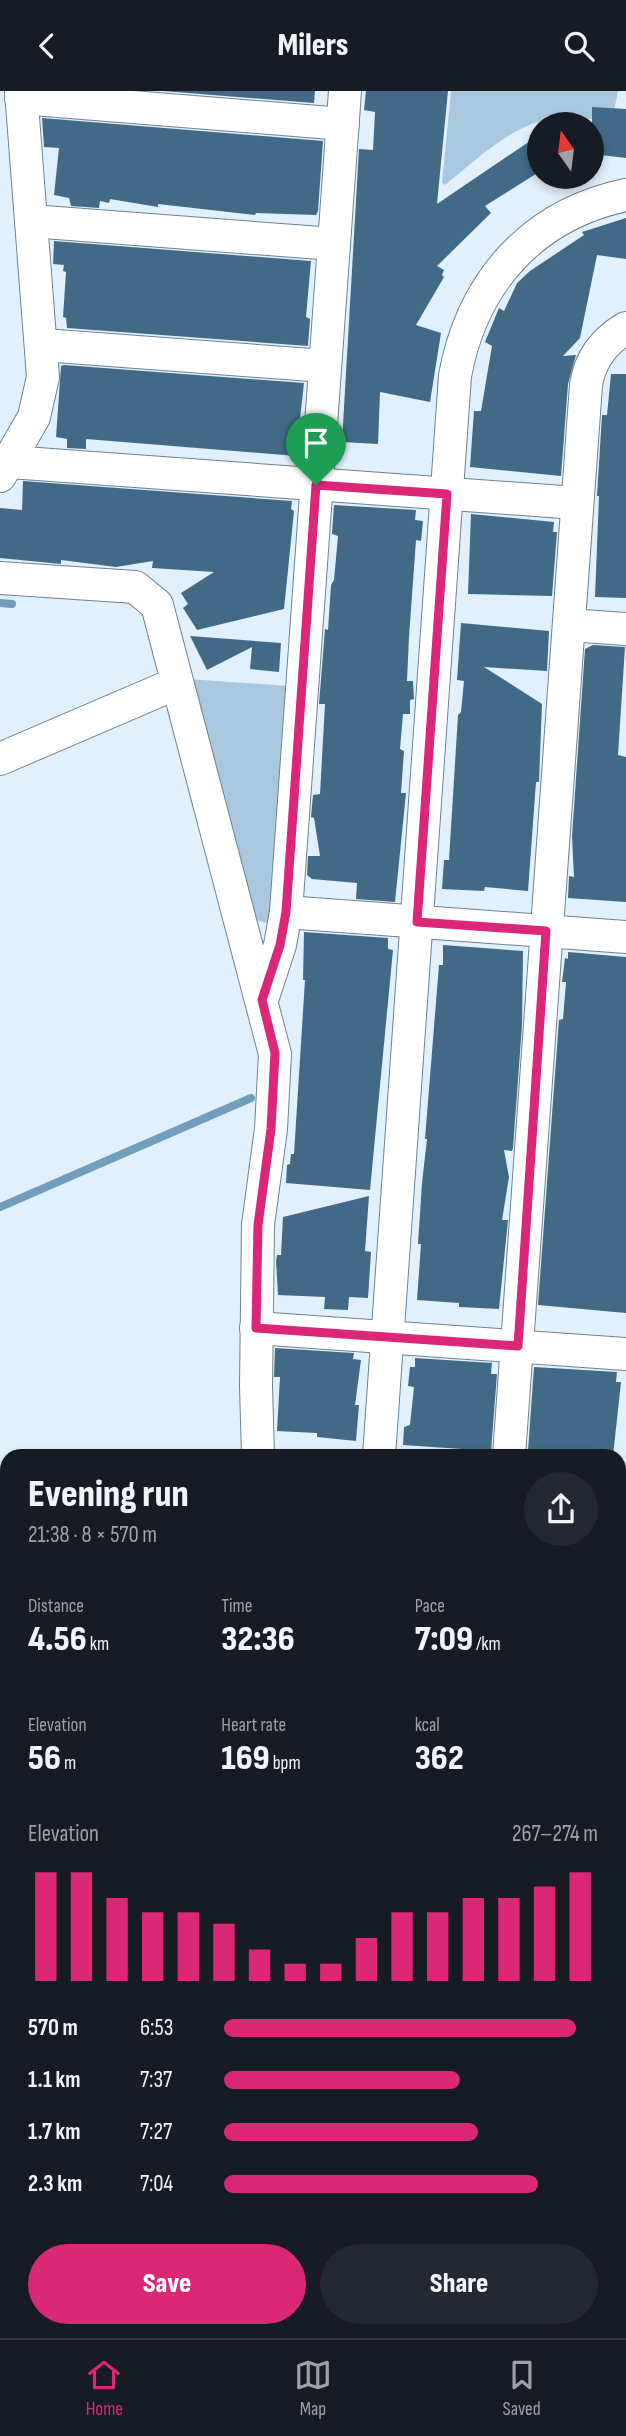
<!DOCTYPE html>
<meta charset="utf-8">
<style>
:root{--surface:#171b24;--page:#242831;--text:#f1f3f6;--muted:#9ea1a6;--line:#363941;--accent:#db2777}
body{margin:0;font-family:"Sofia Sans Condensed",sans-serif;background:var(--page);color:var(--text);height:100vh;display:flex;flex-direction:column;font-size:26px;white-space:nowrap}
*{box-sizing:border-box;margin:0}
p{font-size:23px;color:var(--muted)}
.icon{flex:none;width:38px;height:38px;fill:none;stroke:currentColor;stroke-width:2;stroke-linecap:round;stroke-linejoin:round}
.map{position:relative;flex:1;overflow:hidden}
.drawer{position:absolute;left:0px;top:1358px;width:626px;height:889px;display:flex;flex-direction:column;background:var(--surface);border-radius:21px 21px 0 0;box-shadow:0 4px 10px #0003}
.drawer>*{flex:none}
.needle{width:46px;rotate:346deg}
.controls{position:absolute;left:527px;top:21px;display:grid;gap:14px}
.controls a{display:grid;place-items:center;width:77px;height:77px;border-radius:50%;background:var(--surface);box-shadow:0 4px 10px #0003;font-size:35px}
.pin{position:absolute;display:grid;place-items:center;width:60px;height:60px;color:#fff;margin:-72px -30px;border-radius:50% 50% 50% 0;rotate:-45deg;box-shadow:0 0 7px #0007}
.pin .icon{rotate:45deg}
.round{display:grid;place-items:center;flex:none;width:74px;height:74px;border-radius:37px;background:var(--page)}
.summary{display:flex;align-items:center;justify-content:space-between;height:119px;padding:0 28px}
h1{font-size:38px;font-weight:800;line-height:52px}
.stats{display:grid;grid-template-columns:repeat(3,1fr);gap:10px;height:119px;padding:7px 28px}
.stats div{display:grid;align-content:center}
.stats b{font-size:35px;font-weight:800}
.stats small{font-size:19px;font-weight:400}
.stats p{font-size:19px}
.chart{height:196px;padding:14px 28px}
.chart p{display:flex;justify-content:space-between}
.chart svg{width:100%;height:126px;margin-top:7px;stroke:var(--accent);stroke-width:6}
.primary-button{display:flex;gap:14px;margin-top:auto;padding:14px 28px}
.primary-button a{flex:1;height:80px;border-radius:42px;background:var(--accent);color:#fff;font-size:28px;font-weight:800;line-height:80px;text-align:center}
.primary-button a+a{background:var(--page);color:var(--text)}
ul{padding:0 28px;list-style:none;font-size:23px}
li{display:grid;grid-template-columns:112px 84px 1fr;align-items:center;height:52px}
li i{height:18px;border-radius:9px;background:var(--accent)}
header{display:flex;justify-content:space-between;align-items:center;height:91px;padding:0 28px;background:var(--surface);font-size:32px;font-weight:800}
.dock{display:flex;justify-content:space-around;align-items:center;height:98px;border-top:2px solid var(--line);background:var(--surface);font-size:19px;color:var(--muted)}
.dock a{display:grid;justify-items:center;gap:4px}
.dock .on{color:var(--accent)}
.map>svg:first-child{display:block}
</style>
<header><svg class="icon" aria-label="back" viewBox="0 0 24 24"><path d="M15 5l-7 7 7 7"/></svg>Milers<svg class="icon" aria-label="search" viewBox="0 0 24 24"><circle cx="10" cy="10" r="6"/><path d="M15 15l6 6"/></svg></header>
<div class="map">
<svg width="626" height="2247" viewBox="0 0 626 2247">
<rect width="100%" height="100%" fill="#e0f0fd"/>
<!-- green -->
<g fill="#a9c8e0">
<path d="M 451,0 L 618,0 L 612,30 C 595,29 578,26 562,26 C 518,28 477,68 445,94 L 442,92 Z"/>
<path d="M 187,588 L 289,595 L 272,824 L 266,832 L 253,828 Z"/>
<path d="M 626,1974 L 626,2111 L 620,2111 L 620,1983 Z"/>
</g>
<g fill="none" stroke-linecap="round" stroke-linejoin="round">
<!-- stream -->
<g stroke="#739dbc" stroke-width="8">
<path d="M 0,512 L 12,513"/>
<path d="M 0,1116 L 251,1007"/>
<path d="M 620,1663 L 626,1654"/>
<path d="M 0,2006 L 7,2003"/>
</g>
</g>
<!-- building -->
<g fill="#426a87">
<path d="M 163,0 L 315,0 L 314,12 Z"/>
<path d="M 366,0 L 448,0 L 437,113 L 539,44 L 539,81 L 485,115 L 491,122 L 437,175 L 444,179 L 442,184 L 444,186 L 416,234 L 441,242 L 430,311 L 380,301 L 378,353 L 342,351 L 359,58 L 373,59 L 375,21 L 364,19 Z"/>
<path d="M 592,16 L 626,18 L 626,67 L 592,63 Z"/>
<path d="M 42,27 L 323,50 L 318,120 L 316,124 L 256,122 L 255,124 L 158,113 L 158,116 L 110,108 L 109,112 L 100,110 L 99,117 L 71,115 L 69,107 L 54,104 L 59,57 L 44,56 Z"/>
<path d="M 626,127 L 626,168 L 597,164 L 580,247 L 563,265 L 576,264 L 568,293 L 561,385 L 470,376 L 474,320 L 481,320 L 492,255 L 485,251 L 499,217 L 504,220 L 517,192 L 530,180 L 584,144 L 582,141 Z"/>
<path d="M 54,150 L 311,170 L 306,226 L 310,228 L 308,255 L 67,237 L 66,227 L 63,226 L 66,181 L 63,180 L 64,174 L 53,173 Z"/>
<path d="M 64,274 L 304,292 L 296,365 L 86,348 L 86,358 L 67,357 L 67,348 L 56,346 L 61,275 Z"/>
<path d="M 611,283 L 626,283 L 626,507 L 595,506 L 599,405 L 597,405 L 602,324 L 607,324 Z"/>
<path d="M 23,390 L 292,410 L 291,418 L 294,420 L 284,518 L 197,539 L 183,517 L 188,513 L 181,502 L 214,481 L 152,477 L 153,470 L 116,476 L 61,469 L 61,473 L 0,467 L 0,417 L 22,419 Z"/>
<path d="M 334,414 L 416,419 L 415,429 L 423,430 L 421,450 L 416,449 L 409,546 L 407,590 L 413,590 L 414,608 L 410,609 L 410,623 L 403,623 L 400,658 L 404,660 L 401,702 L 406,702 L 395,811 L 356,808 L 357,792 L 312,788 L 307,784 L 308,765 L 320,765 L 314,727 L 311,726 L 313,704 L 320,703 L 325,613 L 319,613 L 325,538 L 328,539 L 331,494 L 334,489 L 338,445 L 332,443 Z"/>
<path d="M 471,423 L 554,431 L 553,441 L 557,441 L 552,505 L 468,503 Z"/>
<path d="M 461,532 L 549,540 L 547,580 L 484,576 L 542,613 L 539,691 L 536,691 L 528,800 L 485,796 L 484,800 L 442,798 L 444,769 L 449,769 L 458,624 L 461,621 L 464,590 L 457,589 Z"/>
<path d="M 190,545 L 281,552 L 279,581 L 250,578 L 252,556 L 207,579 Z"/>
<path d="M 593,554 L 625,556 L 618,664 L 626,666 L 626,811 L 568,807 L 569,785 L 574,786 L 572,745 L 585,558 Z"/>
<path d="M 304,841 L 388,847 L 388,858 L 393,859 L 370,1099 L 286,1092 L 287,1074 L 290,1073 L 291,1063 L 294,1063 L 305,889 L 303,889 Z"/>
<path d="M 443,854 L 523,860 L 522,934 L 513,1057 L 512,1060 L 504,1059 L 509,1086 L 502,1129 L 508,1129 L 499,1218 L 459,1216 L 459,1212 L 417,1209 L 421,1153 L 418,1153 L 422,1092 L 427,1048 L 425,1048 L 439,874 L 443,874 Z"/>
<path d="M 568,861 L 626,866 L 626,1222 L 538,1214 L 559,929 L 563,928 L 566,891 L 562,891 L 565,867 L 568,868 Z"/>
<path d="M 369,1105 L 365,1160 L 371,1161 L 368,1207 L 349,1206 L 348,1219 L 324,1218 L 325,1206 L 278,1204 L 276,1170 L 277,1164 L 281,1164 L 283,1126 Z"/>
<path d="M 275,1257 L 354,1262 L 353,1268 L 361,1269 L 355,1314 L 359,1314 L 356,1350 L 317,1346 L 317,1342 L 277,1340 L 280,1286 L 274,1286 Z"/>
<path d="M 415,1267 L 492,1272 L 491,1283 L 497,1283 L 491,1360 L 403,1354 L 404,1336 L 410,1334 L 414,1296 L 408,1295 L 410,1276 L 415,1276 Z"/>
<path d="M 534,1276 L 617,1281 L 616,1291 L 621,1291 L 613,1365 L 528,1360 Z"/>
</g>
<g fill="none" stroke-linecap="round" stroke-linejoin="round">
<!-- minor casing -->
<g stroke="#6f8290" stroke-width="34">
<g id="minor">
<path d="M 21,7 L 343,33"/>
<path d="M 31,130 L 334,153"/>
<path d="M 43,254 L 325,275"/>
<path d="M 10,371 L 576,412"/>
<path d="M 0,385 L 34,326 L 43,286 L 21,0"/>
<path d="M 0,487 L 135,496 L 157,514 L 275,963 L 271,1038 L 258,1134 L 256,1295 L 258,1365"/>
<path d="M 569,534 L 626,538"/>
<path d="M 0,668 L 177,592"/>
<path d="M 286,821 L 626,846"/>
<path d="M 262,909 L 280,854 L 286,821 L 345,0"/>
<path d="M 256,1237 L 626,1263"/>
<path d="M 379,1365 L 455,285 C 472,192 531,124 626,104"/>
<path d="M 509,1365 L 586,294 C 590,268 604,250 626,237"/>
<path d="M 620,1540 L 626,1482"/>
<path d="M 471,2247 L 487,2240"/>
</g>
</g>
<!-- minor -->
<use href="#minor" stroke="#fff" stroke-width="32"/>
</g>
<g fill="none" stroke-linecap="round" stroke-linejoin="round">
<!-- route casing -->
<g stroke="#fff" stroke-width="14">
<path id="route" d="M 316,394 L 447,403 L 417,831 L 546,840 L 518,1255 L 256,1237 L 258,1134 L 271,1038 L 275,962 L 262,909 L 280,854 L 286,821 Z"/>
</g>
<!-- route -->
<use href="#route" stroke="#db2777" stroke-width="9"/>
</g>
</svg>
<div class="controls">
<a><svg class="needle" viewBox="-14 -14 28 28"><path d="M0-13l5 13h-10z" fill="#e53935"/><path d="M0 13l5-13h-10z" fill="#9ea1a6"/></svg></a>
</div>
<div class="pin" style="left:316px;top:394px;background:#1e9e55"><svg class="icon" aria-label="arrive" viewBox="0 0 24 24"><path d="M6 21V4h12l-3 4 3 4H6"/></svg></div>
<section class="drawer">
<div class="summary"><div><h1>Evening run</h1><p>21:38 · 8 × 570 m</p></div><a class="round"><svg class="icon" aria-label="share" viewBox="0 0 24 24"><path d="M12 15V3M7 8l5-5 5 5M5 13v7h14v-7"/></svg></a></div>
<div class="stats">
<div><p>Distance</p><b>4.56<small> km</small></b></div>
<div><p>Time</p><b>32:36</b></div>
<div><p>Pace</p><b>7:09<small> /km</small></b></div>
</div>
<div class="stats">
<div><p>Elevation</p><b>56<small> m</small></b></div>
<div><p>Heart rate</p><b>169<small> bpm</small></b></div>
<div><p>kcal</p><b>362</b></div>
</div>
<div class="chart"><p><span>Elevation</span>267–274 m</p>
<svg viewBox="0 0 160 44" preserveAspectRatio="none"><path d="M5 44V6M15 44V6M25 44V15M35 44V20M45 44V20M55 44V24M65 44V33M75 44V38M85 44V38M95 44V29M105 44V20M115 44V20M125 44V15M135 44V15M145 44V11M155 44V6"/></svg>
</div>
<ul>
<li><b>570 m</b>6:53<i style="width:94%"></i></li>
<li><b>1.1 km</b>7:37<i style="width:63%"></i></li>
<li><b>1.7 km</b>7:27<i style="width:68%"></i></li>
<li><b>2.3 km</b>7:04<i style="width:84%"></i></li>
</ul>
<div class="primary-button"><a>Save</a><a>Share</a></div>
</section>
</div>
<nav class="dock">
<a class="on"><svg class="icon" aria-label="home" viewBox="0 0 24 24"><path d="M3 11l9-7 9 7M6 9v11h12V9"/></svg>Home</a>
<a><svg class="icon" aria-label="map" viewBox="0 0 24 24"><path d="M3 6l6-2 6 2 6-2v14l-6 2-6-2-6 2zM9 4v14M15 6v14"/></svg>Map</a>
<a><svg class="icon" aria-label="saved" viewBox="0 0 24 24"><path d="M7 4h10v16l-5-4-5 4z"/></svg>Saved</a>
</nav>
